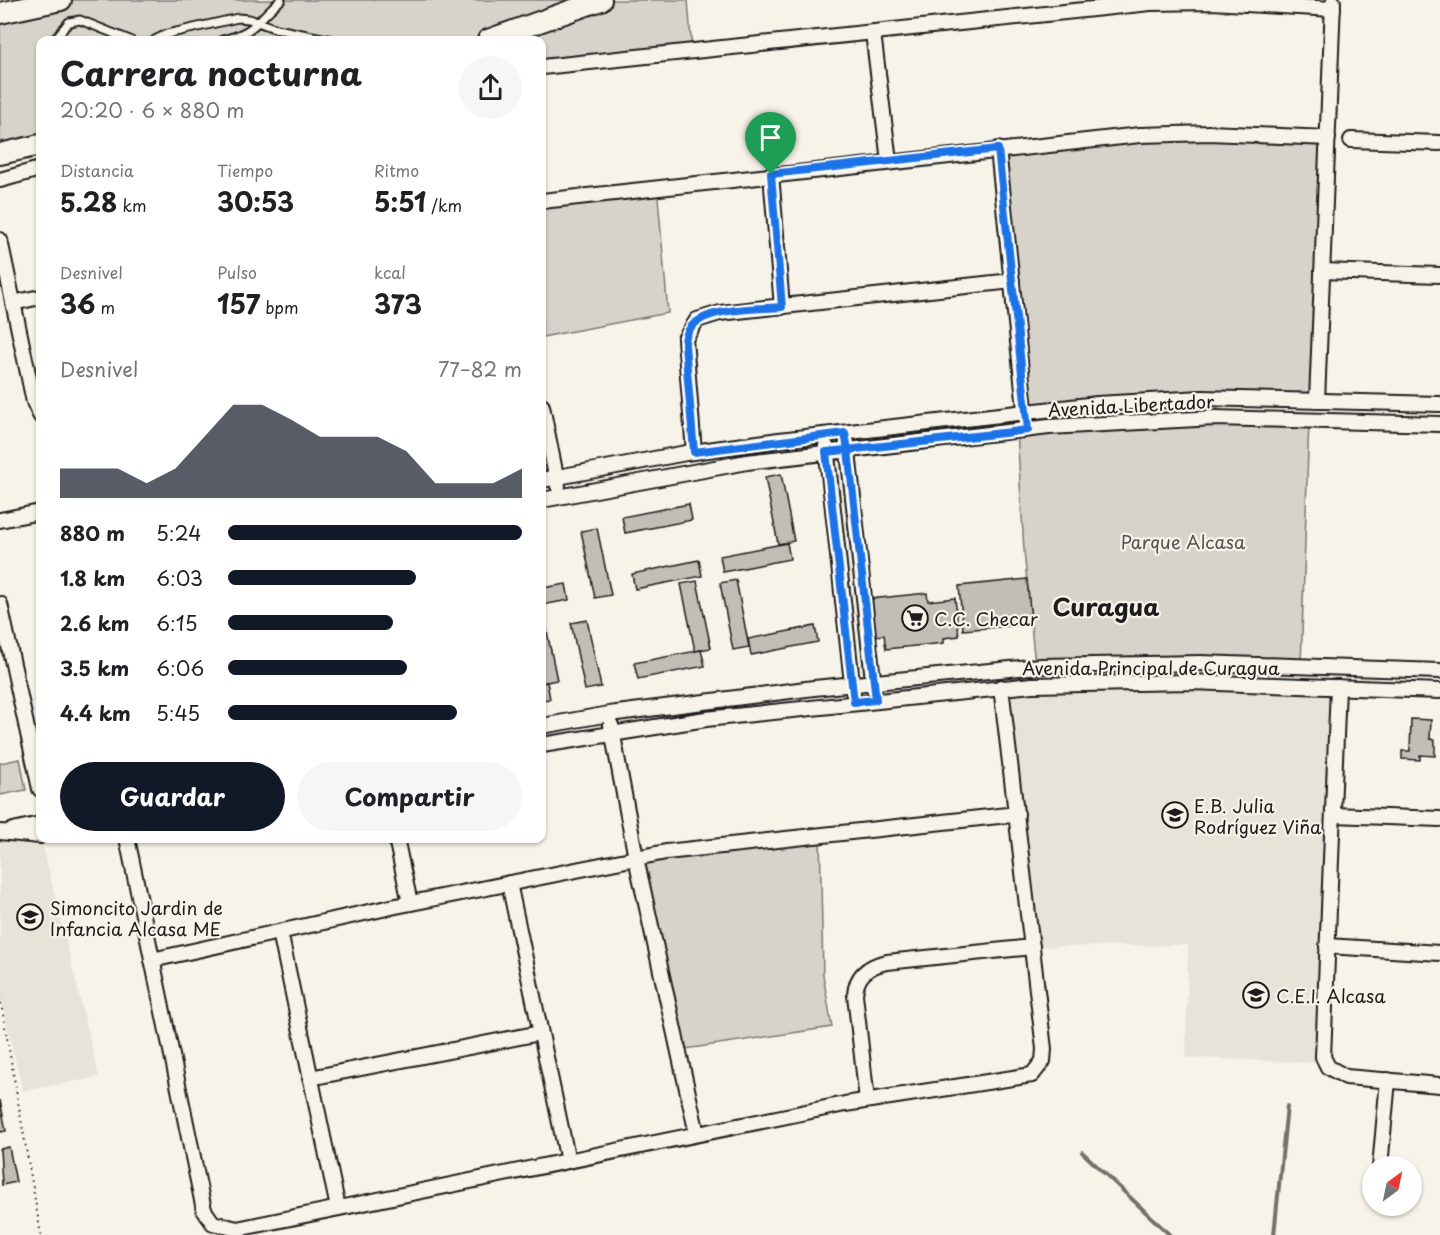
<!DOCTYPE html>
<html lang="es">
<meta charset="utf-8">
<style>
:root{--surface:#fff;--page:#f6f6f6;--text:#202124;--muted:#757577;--accent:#111827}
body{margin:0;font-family:"Playpen Sans",sans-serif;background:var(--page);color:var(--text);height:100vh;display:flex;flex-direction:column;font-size:22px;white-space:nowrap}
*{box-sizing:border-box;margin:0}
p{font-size:20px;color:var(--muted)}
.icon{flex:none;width:33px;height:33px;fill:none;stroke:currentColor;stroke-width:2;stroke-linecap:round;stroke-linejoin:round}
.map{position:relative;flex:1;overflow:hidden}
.sheet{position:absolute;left:36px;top:36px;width:510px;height:807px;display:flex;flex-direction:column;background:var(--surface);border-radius:12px;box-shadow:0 2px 4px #0004}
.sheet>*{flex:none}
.needle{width:39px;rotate:33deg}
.tools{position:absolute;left:1362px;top:1156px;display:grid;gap:12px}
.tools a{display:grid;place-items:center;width:60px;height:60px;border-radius:50%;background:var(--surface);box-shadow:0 2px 4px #0004;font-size:30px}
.pin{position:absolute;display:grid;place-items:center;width:51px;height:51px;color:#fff;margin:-62px -26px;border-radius:50% 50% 50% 0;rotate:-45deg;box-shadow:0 0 6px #0007}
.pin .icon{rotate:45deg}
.round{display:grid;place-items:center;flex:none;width:63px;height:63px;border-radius:32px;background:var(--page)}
.headline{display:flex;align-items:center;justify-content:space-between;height:102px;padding:0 24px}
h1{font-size:33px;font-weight:700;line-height:45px}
.figures{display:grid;grid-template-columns:repeat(3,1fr);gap:9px;height:102px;padding:6px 24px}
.figures div{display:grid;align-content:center}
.figures b{font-size:26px;font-weight:700}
.figures small{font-size:16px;font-weight:400}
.figures p{font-size:16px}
.chart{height:168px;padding:12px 24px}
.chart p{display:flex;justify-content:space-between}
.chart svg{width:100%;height:108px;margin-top:6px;fill:var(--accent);opacity:.7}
.primary-button{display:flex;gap:12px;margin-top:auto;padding:12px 24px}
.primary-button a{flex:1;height:69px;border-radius:36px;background:var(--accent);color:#fff;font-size:24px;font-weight:700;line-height:69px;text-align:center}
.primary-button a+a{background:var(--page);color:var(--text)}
ul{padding:0 24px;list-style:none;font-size:20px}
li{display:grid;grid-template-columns:96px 72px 1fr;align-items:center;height:45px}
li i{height:15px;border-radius:8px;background:var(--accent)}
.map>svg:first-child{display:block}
</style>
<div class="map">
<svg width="1440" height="1235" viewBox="0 0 1440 1235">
<rect width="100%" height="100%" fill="#f7f3e8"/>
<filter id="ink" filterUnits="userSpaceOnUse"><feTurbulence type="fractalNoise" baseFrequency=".0167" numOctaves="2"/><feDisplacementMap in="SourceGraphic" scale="12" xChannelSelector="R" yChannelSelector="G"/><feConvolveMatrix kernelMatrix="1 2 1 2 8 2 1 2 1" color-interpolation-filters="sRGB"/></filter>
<g filter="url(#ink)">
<!-- built -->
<g fill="#e6e3d9">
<path d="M 1001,687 L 1338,687 L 1325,1063 L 1186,1058 L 1188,945 L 1032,947 Z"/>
<path d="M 0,832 L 41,839 L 99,1077 L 23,1091 L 0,996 Z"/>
</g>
<!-- green -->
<g fill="#d7d3cb" stroke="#7a7874" stroke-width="1.5">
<path d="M 61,0 L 688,0 L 692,52 L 542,67 L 542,40 L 40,40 L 40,145 L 0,154 L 0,13 Z"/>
<path d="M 1140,135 L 1328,138 L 1317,401 L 1202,398 L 1025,412 L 998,149 Z"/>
<path d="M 657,186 L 668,313 L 542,337 L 542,201 Z"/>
<path d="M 1309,419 L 1301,665 L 1035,666 L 1024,550 L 1017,431 Z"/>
<path d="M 20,759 L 26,790 L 0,795 L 0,763 Z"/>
<path d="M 820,835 L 823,975 L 832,1027 L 679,1050 L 636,858 Z"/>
</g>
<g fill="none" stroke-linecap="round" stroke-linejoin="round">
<!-- stream -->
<g stroke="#72716c" stroke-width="4">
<path d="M 1082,1152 L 1170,1235"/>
<path d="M 1274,1235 L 1287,1106"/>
</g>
</g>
<!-- building -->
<g fill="#c0beb5" stroke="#1c1c1c" stroke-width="1.5">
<path d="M 781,474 L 794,541 L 778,544 L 765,477 Z"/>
<path d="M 689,504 L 692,520 L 625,533 L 622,517 Z"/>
<path d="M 597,528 L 611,595 L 595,598 L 581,531 Z"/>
<path d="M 787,543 L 790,559 L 723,572 L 720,556 Z"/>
<path d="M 699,560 L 702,576 L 635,589 L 632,574 Z"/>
<path d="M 1027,579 L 1031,620 L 1022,621 L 1022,625 L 963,630 L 959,586 Z"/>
<path d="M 736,580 L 749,647 L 733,650 L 720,583 Z"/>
<path d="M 697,581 L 711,648 L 695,651 L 681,584 Z"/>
<path d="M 566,584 L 569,600 L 542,605 L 542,588 Z"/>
<path d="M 927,593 L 928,601 L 955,598 L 959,636 L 944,638 L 944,643 L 886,649 L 884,635 L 874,636 L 870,599 Z"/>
<path d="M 542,617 L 544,617 L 557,680 L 542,683 Z"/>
<path d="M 587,620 L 601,687 L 585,690 L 571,623 Z"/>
<path d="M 815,626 L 818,642 L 751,655 L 748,639 Z"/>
<path d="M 701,650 L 705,666 L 638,679 L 634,663 Z"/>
<path d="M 547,682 L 550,699 L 542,700 L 542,683 Z"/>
<path d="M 1411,719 L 1431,720 L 1430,739 L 1435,740 L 1435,756 L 1420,755 L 1420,760 L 1402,759 L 1402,751 L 1410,751 Z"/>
<path d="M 0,1100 L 6,1131 L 0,1132 Z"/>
<path d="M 9,1147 L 16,1182 L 2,1185 L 0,1149 Z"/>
</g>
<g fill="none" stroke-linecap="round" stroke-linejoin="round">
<!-- lane casing -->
<g stroke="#1c1c1c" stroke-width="11">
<g id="lane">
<path d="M 54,40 L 69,22 L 80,20 L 130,40"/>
<path d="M 155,40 L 167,34 L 238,18 L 249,19 L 277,29 L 332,40"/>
<path d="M 222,40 C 257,32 255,21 281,0"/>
</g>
</g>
<!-- street casing -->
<g stroke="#1c1c1c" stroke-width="18">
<g id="street">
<path d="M 873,33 L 889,161"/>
<path d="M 542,67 L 1150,3 L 1212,2 L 1333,9"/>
<path d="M 1351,140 L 1440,143"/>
<path d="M 998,149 L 1026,419"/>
<path d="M 771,174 L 782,307"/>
<path d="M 0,180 L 40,169"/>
<path d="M 542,201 L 1140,135 L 1209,133 L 1328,138"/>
<path d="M 0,240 L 34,402 L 40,415"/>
<path d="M 1322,271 L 1440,275"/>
<path d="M 13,303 L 40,297"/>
<path d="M 1317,401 L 1333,2"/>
<path d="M 542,406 L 558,486"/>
<path d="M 847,443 L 874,689"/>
<path d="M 826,446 L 853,692"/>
<path d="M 694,452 L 685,339 L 697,320 L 720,313 L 1012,281"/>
<path d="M 542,480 L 686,453 L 779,440 L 1097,404 L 1202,398 L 1440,404"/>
<path d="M 542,500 L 747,462 L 1049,427 L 1215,418 L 1440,424"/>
<path d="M 0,520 L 40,512"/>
<path d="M 0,604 L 40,789"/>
<path d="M 1338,687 L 1323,1057 L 1328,1067 L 1346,1077 L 1440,1085"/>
<path d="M 611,725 L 636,858 L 697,1134"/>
<path d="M 542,726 L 609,714 L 814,688 L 1040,666 L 1200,663 L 1440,671"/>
<path d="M 542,745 L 706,719 L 1032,685 L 1190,682 L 1440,691"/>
<path d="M 1333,815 L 1440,819"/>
<path d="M 13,830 L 40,824"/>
<path d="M 0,832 L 40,836"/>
<path d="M 127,838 L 204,1210 L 213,1223 L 237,1229 L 845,1104 L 1032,1075 L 1043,1061 L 1044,1049 L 1001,687"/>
<path d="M 396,838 L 410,903"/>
<path d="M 509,883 L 568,1161"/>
<path d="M 280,932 L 338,1208"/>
<path d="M 1327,946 L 1440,953"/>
<path d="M 152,960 L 396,906 L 666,852 L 1017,814"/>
<path d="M 310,1078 L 540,1033"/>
<path d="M 867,1100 L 855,995 C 856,975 868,966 887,962 L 1032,947"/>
<path d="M 1380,1167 L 1388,1080"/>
</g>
</g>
<!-- secondary casing -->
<g stroke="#1c1c1c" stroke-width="24">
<g id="secondary">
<path d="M 0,13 L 61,0"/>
<path d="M 488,40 L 601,0"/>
<path d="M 0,154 L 40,145"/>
</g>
</g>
<!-- path -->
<path stroke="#1c1c1c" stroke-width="2" stroke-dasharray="1.5 4.5" stroke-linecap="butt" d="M 0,997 L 41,1235"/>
<!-- lane -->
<use href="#lane" stroke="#f7f3e8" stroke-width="7"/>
<!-- street -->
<use href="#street" stroke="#f7f3e8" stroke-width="14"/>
<!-- secondary -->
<use href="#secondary" stroke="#f7f3e8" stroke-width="20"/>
</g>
</g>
<g fill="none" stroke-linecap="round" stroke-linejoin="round" filter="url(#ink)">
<!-- route casing -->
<g stroke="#fff" stroke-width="12">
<path id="route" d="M 771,174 L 782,307 C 754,310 684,305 685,345 L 694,452 L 845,433 L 848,450 L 876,700 L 854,702 L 826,452 C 893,445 961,438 1028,430 L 998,149 L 771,174"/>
</g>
<!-- route -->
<use href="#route" stroke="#1a73e8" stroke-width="8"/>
</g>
<!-- icons -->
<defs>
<g id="supermarket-ring" transform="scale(1.35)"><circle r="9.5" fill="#f7f3e8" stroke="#1c1c1c" stroke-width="1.5"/><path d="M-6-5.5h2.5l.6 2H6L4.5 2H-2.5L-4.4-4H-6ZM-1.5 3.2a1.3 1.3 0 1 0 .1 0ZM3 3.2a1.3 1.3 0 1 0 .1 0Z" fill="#1c1c1c"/></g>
<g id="school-ring" transform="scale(1.35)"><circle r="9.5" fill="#f7f3e8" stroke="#1c1c1c" stroke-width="1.5"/><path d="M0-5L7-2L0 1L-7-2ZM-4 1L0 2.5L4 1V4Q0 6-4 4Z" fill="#1c1c1c"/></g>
</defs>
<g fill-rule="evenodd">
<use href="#supermarket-ring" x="915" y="618"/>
<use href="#school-ring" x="1175" y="815"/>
<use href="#school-ring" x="30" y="917"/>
<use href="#school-ring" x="1256" y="995"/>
</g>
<g text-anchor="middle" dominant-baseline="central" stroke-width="4.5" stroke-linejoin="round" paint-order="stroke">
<!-- street labels -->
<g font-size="18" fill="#1c1c1c" stroke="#f7f3e8">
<text transform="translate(1131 405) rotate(-3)">Avenida Libertador</text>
<text x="1151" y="667">Avenida Principal de Curagua</text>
</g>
<!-- park labels -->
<g font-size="18" fill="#545351" stroke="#f7f3e8">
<text x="1183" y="541">Parque Alcasa</text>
</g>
<!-- poi labels -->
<g font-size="18" fill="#1c1c1c" stroke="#f7f3e8" text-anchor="start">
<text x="934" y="618">C.C. Checar</text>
<text x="1194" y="805">E.B. Julia<tspan x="1194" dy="21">Rodríguez Viña</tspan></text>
<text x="50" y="907">Simoncito Jardin de<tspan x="50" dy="21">Infancia Alcasa ME</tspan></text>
<text x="1276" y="995">C.E.I. Alcasa</text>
</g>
<!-- district labels -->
<g font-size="24" font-weight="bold" fill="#1c1c1c" stroke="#f7f3e8">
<text x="1106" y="606">Curagua</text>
</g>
</g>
</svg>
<div class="tools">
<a><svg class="needle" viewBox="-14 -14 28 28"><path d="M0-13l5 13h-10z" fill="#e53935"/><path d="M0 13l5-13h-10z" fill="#757577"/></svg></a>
</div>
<div class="pin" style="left:771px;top:174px;background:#1e9e55"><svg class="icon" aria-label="arrive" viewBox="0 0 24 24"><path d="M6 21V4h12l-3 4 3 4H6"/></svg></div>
<section class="sheet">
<div class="headline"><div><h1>Carrera nocturna</h1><p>20:20 · 6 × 880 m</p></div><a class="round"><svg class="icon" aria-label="share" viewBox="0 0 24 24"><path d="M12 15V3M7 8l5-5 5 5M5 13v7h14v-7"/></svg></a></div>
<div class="figures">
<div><p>Distancia</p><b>5.28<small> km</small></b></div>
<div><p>Tiempo</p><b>30:53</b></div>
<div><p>Ritmo</p><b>5:51<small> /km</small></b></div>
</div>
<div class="figures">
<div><p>Desnivel</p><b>36<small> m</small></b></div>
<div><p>Pulso</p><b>157<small> bpm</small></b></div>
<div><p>kcal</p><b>373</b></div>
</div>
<div class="chart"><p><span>Desnivel</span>77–82 m</p>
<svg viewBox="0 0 160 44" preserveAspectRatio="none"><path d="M0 44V32L10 32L20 32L30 38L40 32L50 19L60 6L70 6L80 12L90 19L100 19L110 19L120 25L130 38L140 38L150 38L160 32V44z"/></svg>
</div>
<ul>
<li><b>880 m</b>5:24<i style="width:100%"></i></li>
<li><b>1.8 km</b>6:03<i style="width:64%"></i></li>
<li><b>2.6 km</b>6:15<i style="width:56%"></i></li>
<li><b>3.5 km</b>6:06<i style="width:61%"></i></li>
<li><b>4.4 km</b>5:45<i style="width:78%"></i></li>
</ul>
<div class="primary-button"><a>Guardar</a><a>Compartir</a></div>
</section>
</div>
